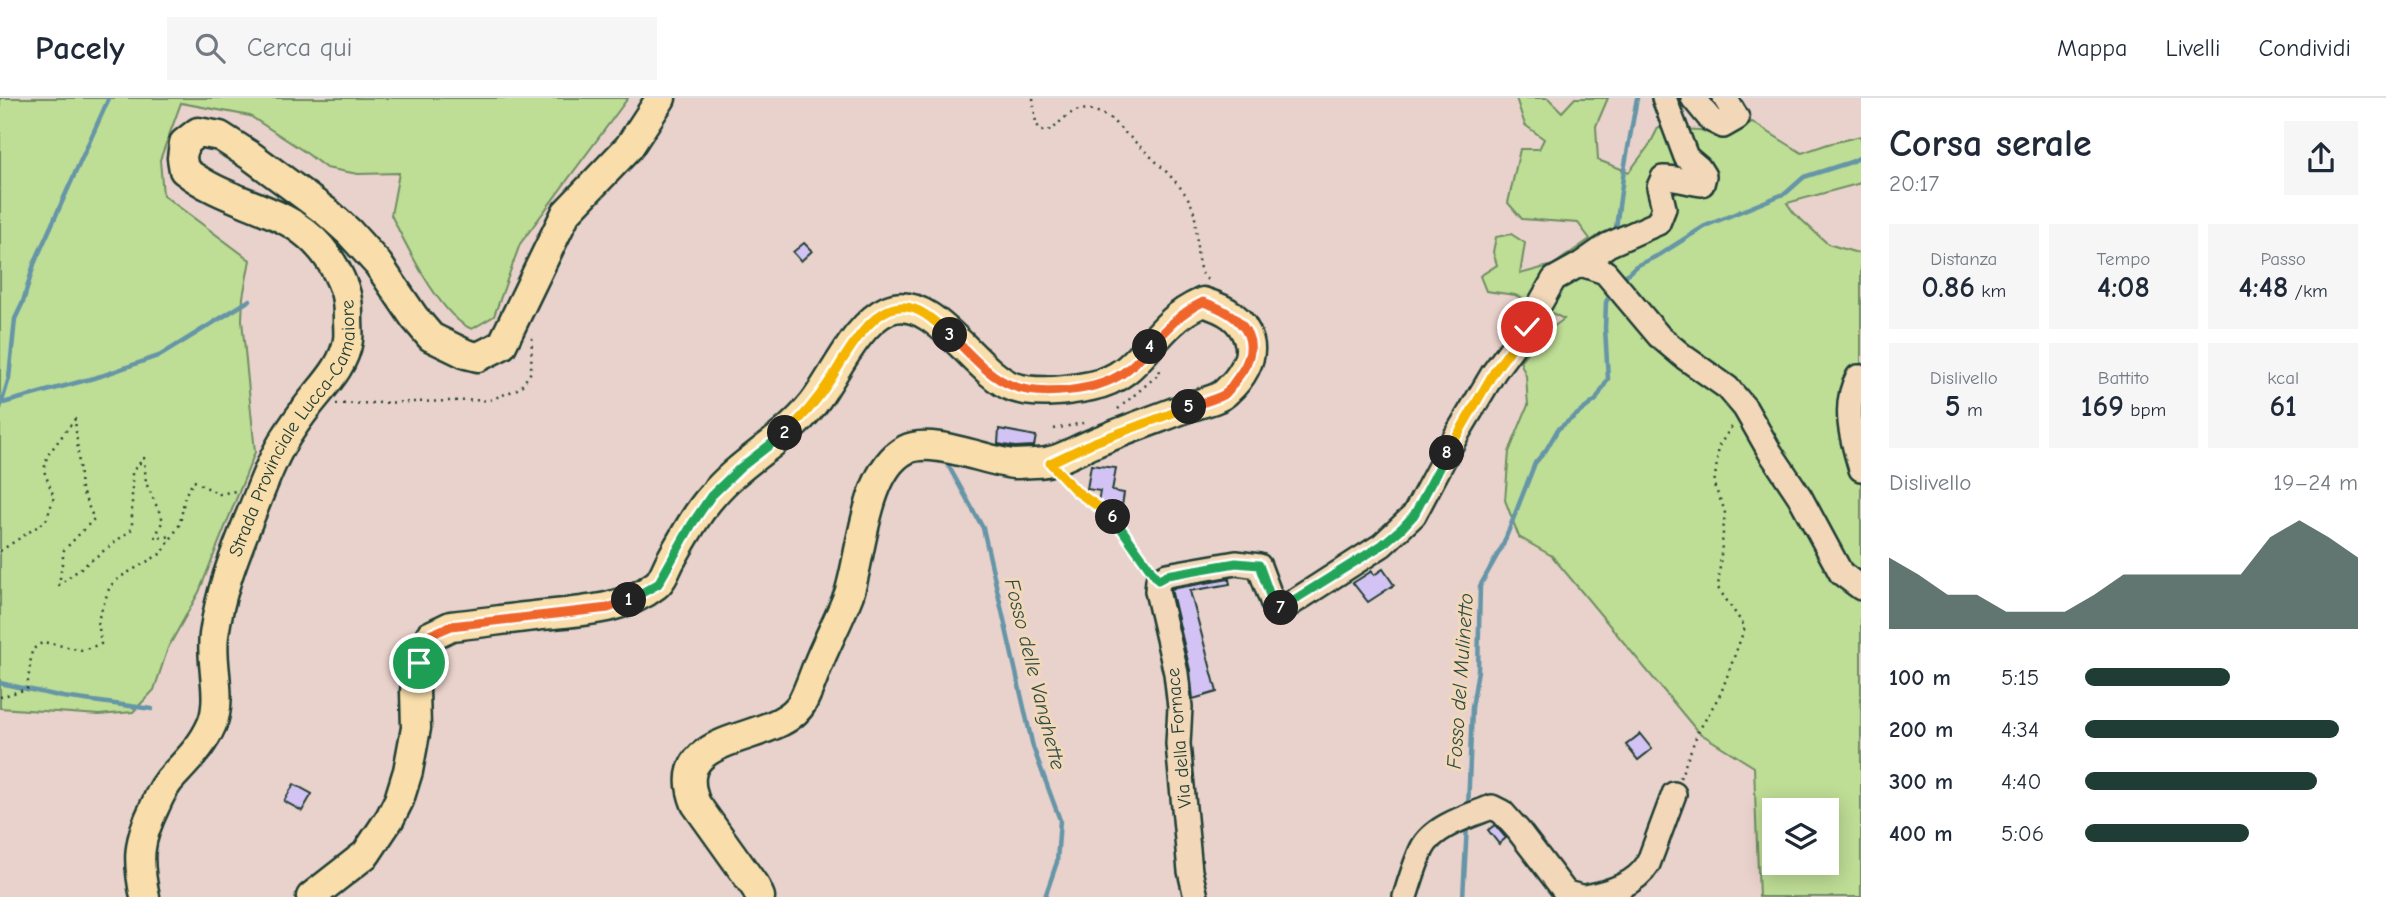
<!DOCTYPE html>
<html lang="it">
<meta charset="utf-8">
<style>
:root{--surface:#fff;--page:#f6f6f7;--text:#1f2937;--muted:#747a83;--line:#e0e1e3;--accent:#1f3d34}
body{margin:0;font-family:"Comic Neue",sans-serif;background:var(--page);color:var(--text);height:100vh;display:flex;flex-direction:column;font-size:26px;white-space:nowrap}
*{box-sizing:border-box;margin:0}
p{font-size:23px;color:var(--muted)}
.icon{flex:none;width:38px;height:38px;fill:none;stroke:currentColor;stroke-width:2;stroke-linecap:round;stroke-linejoin:round}
.map{position:relative;flex:1;overflow:hidden}
.panel{display:flex;flex-direction:column;background:var(--surface);width:525px}
.panel>*{flex:none}
.fabs{position:absolute;left:1762px;top:700px;display:grid;gap:14px}
.fabs a{display:grid;place-items:center;width:77px;height:77px;border-radius:0px;background:var(--surface);box-shadow:0 4px 18px #0003;font-size:35px}
.pin{position:absolute;display:grid;place-items:center;width:60px;height:60px;color:#fff;margin:-30px;border:4px solid #fff;border-radius:50%;box-shadow:0 2px 7px #0007}
.km{position:absolute;width:35px;height:35px;margin:-18px;border-radius:50%;background:#222;color:#fff;font-size:19px;line-height:35px;text-align:center}
.round{display:grid;place-items:center;flex:none;width:74px;height:74px;border-radius:0px;background:var(--page)}
.overview{display:flex;align-items:center;justify-content:space-between;height:119px;padding:0 28px}
h1{font-size:38px;font-weight:600;line-height:52px}
.figures{display:grid;grid-template-columns:repeat(3,1fr);gap:10px;height:119px;padding:7px 28px}
.figures div{display:grid;align-content:center;border-radius:0px;background:var(--page);text-align:center}
.figures b{font-size:30px;font-weight:600}
.figures small{font-size:19px;font-weight:400}
.figures p{font-size:19px}
.chart{height:196px;padding:14px 28px}
.chart p{display:flex;justify-content:space-between}
.chart svg{width:100%;height:126px;margin-top:7px;fill:var(--accent);opacity:.7}
ul{padding:0 28px;list-style:none;font-size:23px}
li{display:grid;grid-template-columns:112px 84px 1fr;align-items:center;height:52px}
li i{height:18px;border-radius:9px;background:var(--accent)}
header{display:flex;align-items:center;gap:42px;box-sizing:border-box;height:98px;padding:0 35px;background:var(--surface);border-bottom:2px solid var(--line)}
header strong{font-size:33px}
nav{display:flex;gap:38px;margin-inline-start:auto;font-size:24px}
.search{width:490px;height:63px;background:var(--page);display:flex;align-items:center;gap:18px;box-sizing:border-box;padding:0 24px;border-radius:0px;color:var(--muted);font-size:26px}
main{display:flex;flex:1;min-height:0}
.map>svg:first-child{display:block}
</style>
<header>
<strong>Pacely</strong>
<div class="search"><svg class="icon" aria-label="search" viewBox="0 0 24 24"><circle cx="10" cy="10" r="6"/><path d="M15 15l6 6"/></svg>Cerca qui</div>
<nav><a>Mappa</a><a>Livelli</a><a>Condividi</a></nav>
</header>
<main>
<div class="map">
<svg width="1861" height="799" viewBox="0 0 1861 799">
<rect width="100%" height="100%" fill="#e9d2cb"/>
<filter id="ink" filterUnits="userSpaceOnUse"><feTurbulence type="fractalNoise" baseFrequency=".0143" numOctaves="2"/><feDisplacementMap in="SourceGraphic" scale="14" xChannelSelector="R" yChannelSelector="G"/><feConvolveMatrix kernelMatrix="1 2 1 2 8 2 1 2 1" color-interpolation-filters="sRGB"/></filter>
<g filter="url(#ink)">
<!-- green -->
<g fill="#bedd95" stroke="#6e8d64" stroke-width="2" fill-rule="evenodd">
<path d="M 0,0 L 628,0 L 520,146 L 494,218 L 472,231 C 440,219 407,148 391,117 L 399,75 L 358,76 L 326,70 L 305,54 L 250,18 L 181,5 L 160,62 L 163,97 L 250,162 L 243,199 L 242,222 L 255,354 L 199,494 L 168,550 L 154,592 L 133,614 L 99,617 L 0,610 Z"/>
<path d="M 1516,0 L 1548,0 L 1562,14 L 1575,0 L 1608,0 L 1596,28 L 1598,62 L 1629,74 L 1650,46 L 1658,30 L 1700,32 L 1721,39 L 1752,24 L 1802,55 L 1828,46 L 1861,38 L 1861,85 L 1787,105 L 1794,115 L 1828,146 L 1861,156 L 1861,799 L 1759,799 L 1754,669 L 1698,634 L 1552,458 L 1519,439 L 1505,402 L 1509,354 L 1528,307 L 1526,278 L 1520,263 L 1541,238 L 1564,221 L 1515,197 L 1486,193 L 1480,178 L 1497,167 L 1493,154 L 1496,139 L 1511,136 L 1525,145 L 1520,176 L 1553,167 L 1590,141 L 1578,125 L 1522,121 L 1508,105 L 1520,51 L 1539,51 L 1544,41 L 1525,27 ZM 1774,712 L 1827,712 L 1827,765 L 1774,765 Z"/>
</g>
<g fill="none" stroke-linecap="round" stroke-linejoin="round">
<!-- stream -->
<g stroke="#6595a7" stroke-width="4.5">
<path d="M 1615,137 L 1624,72 L 1637,0"/>
<path d="M 1622,181 L 1636,168 L 1659,157 L 1705,128 L 1786,95 L 1804,79 L 1851,64 L 1861,59"/>
<path d="M 3,305 L 101,278 L 161,257 L 250,202"/>
<path d="M 0,310 L 9,280 L 15,221 L 23,204 L 34,166 L 109,0"/>
<path d="M 948,367 L 983,430 L 1033,649 L 1060,722 L 1057,764 L 1045,799"/>
<path d="M 0,585 L 63,599 L 152,611"/>
<path d="M 1468,711 L 1472,610 L 1478,572 L 1480,488 L 1503,447 L 1535,365 L 1546,352 L 1558,331 L 1596,302 L 1608,281 L 1605,230 L 1606,204 L 1612,194"/>
<path d="M 1463,799 L 1467,727"/>
</g>
</g>
<!-- building -->
<g fill="#d3c3f4" stroke="#1f3d34" stroke-width="2">
<path d="M 804,145 L 812,153 L 801,163 L 793,154 Z"/>
<path d="M 999,331 L 1036,338 L 1034,348 L 1015,349 L 998,346 Z"/>
<path d="M 1091,367 L 1116,370 L 1112,393 L 1124,395 L 1122,408 L 1098,405 L 1100,393 L 1087,391 Z"/>
<path d="M 1383,471 L 1394,487 L 1368,504 L 1353,485 L 1372,473 L 1374,477 Z"/>
<path d="M 1229,481 L 1230,486 L 1190,493 L 1217,594 L 1193,601 L 1190,572 L 1171,491 Z"/>
<path d="M 1640,636 L 1652,651 L 1638,662 L 1626,647 Z"/>
<path d="M 294,686 L 312,696 L 302,713 L 284,703 Z"/>
<path d="M 1495,727 L 1506,740 L 1499,746 L 1488,732 Z"/>
</g>
<g fill="none" stroke-linecap="round" stroke-linejoin="round">
<!-- minor casing -->
<g stroke="#1f3d34" stroke-width="28">
<g id="minor">
<path d="M 1693,0 L 1711,22 L 1723,28 L 1737,20 L 1725,0"/>
<path d="M 1581,166 L 1605,174 L 1659,238 L 1684,259 L 1728,290 L 1745,310 L 1770,354 L 1800,399 L 1841,475 L 1861,490"/>
<path d="M 1861,279 L 1858,279 C 1842,307 1852,342 1861,371"/>
<path d="M 1196,799 L 1190,773 L 1178,646 L 1180,609 L 1176,575 L 1157,493 L 1158,482 L 1167,477 L 1236,465 L 1259,468 L 1275,511 L 1284,510 L 1382,447 L 1414,417 L 1457,336 L 1494,274 L 1527,229 L 1554,181 L 1581,166 L 1608,147 L 1658,125 L 1664,110 L 1659,89 L 1663,80 C 1676,79 1688,85 1702,86 L 1704,78 L 1699,70 L 1686,59 L 1664,0"/>
<path d="M 1405,799 C 1410,783 1415,766 1422,751 C 1433,728 1469,718 1492,709 L 1502,714 L 1518,732 L 1566,795 L 1582,799"/>
<path d="M 1586,799 C 1610,794 1635,787 1648,766 L 1674,696"/>
</g>
</g>
<!-- major casing -->
<g stroke="#1f3d34" stroke-width="33">
<g id="major">
<path id="s1" d="M 145,799 C 137,761 138,743 155,708 C 160,696 165,686 174,677 C 189,661 203,647 212,626 C 223,599 210,566 214,537 C 220,494 233,461 249,421 C 257,402 264,382 273,363 C 282,343 294,326 307,309 C 322,289 344,269 348,242 C 349,236 348,228 348,221 C 348,210 348,201 344,190 C 312,105 241,117 184,72 L 182,60 L 184,45 L 198,34 L 220,38 L 251,58 L 328,115 L 349,134 L 378,166 L 414,219 L 431,239 L 466,256 L 478,259 L 502,247 L 566,115 L 629,49 L 661,0"/>
<path d="M 311,799 L 366,756 L 390,720 L 399,702 L 408,673 L 416,630 L 415,593 L 419,565 L 430,538 L 451,528 C 479,525 507,521 535,518 C 576,513 622,514 656,487 C 663,482 667,468 672,460 C 684,439 696,416 712,398 C 741,363 784,343 813,306 C 834,279 856,226 888,212 C 932,193 975,275 1013,289 C 1037,297 1066,293 1091,288 C 1133,280 1144,249 1172,224 C 1181,215 1192,209 1203,204 C 1225,211 1242,219 1249,243 C 1254,261 1240,281 1227,293 C 1219,302 1199,305 1188,309 C 1157,321 1125,332 1094,345 C 1073,353 1058,365 1035,365 C 1028,365 1021,366 1014,366 C 985,363 931,338 905,352 C 865,373 862,456 849,496 C 841,517 830,538 821,559 C 815,573 810,589 803,603 C 780,649 665,629 696,706 L 756,790 L 760,799"/>
</g>
</g>
<!-- path -->
<g stroke="#1f3d34" stroke-width="2.5" stroke-dasharray="2 5" stroke-linecap="butt">
<path d="M 1033,0 L 1036,25 L 1041,33 L 1052,32 C 1073,10 1082,5 1110,20 C 1131,42 1180,81 1191,106 C 1202,129 1190,169 1208,182"/>
<path d="M 336,306 L 490,302 L 520,290 L 531,274 L 532,238"/>
<path d="M 1118,311 L 1160,275 L 1159,270"/>
<path d="M 1054,331 L 1083,325"/>
<path d="M 1064,380 L 1076,393 L 1115,420 L 1148,468"/>
<path d="M 0,453 L 46,423 L 54,399 L 44,373 L 47,358 L 75,321 L 81,391 L 94,421 L 64,452 L 59,487 L 132,431 L 132,374 L 144,360 L 146,385 L 163,422 L 155,440 L 173,438"/>
<path d="M 0,599 L 27,591 L 32,552 L 43,544 L 82,552 L 101,546 L 98,522 L 110,488 L 122,478 L 162,455 L 180,426 L 185,397 L 194,383 L 219,396 L 236,393"/>
<path d="M 1680,680 L 1698,634 L 1721,595 L 1745,529 L 1718,490 L 1725,413 L 1714,387 L 1719,348 L 1732,328"/>
</g>
<!-- minor -->
<use href="#minor" stroke="#f2d8b9" stroke-width="23"/>
<!-- major -->
<use href="#major" stroke="#f9deab" stroke-width="28"/>
</g>
</g>
<g fill="none" stroke-linecap="round" stroke-linejoin="round" filter="url(#ink)">
<!-- split-1 casing -->
<g stroke="#fff" stroke-width="14">
<path id="split-1" d="M 419,565 L 430,537 L 451,528 L 608,510 L 629,502"/>
</g>
<!-- split-2 casing -->
<g stroke="#fff" stroke-width="14">
<path id="split-2" d="M 629,502 L 658,486 L 692,426 L 711,398 L 740,370 L 785,335"/>
</g>
<!-- split-3 casing -->
<g stroke="#fff" stroke-width="14">
<path id="split-3" d="M 785,335 C 803,320 818,301 831,281 C 845,259 870,211 900,209 C 919,207 937,225 950,237"/>
</g>
<!-- split-4 casing -->
<g stroke="#fff" stroke-width="14">
<path id="split-4" d="M 950,237 C 969,254 988,279 1013,288 C 1041,299 1098,293 1123,275 C 1133,268 1142,258 1150,249"/>
</g>
<!-- split-5 casing -->
<g stroke="#fff" stroke-width="14">
<path id="split-5" d="M 1150,249 C 1167,230 1180,215 1203,204 C 1240,216 1267,241 1238,279 C 1234,284 1230,292 1225,296 C 1215,302 1200,305 1189,309"/>
</g>
<!-- split-6 casing -->
<g stroke="#fff" stroke-width="14">
<path id="split-6" d="M 1113,419 L 1076,393 L 1050,365 L 1092,345 L 1189,309"/>
</g>
<!-- split-7 casing -->
<g stroke="#fff" stroke-width="14">
<path id="split-7" d="M 1113,419 L 1158,482 L 1167,477 L 1236,465 L 1259,467 L 1275,511 L 1281,510"/>
</g>
<!-- split-8 casing -->
<g stroke="#fff" stroke-width="14">
<path id="split-8" d="M 1281,510 L 1382,447 L 1402,430 L 1414,417 L 1447,355"/>
</g>
<!-- split-9 casing -->
<g stroke="#fff" stroke-width="14">
<path id="split-9" d="M 1447,355 L 1494,274 L 1527,229"/>
</g>
<!-- split-1 -->
<use href="#split-1" stroke="#f0652b" stroke-width="9"/>
<!-- split-2 -->
<use href="#split-2" stroke="#22a559" stroke-width="9"/>
<!-- split-3 -->
<use href="#split-3" stroke="#f5b400" stroke-width="9"/>
<!-- split-4 -->
<use href="#split-4" stroke="#f0652b" stroke-width="9"/>
<!-- split-5 -->
<use href="#split-5" stroke="#f0652b" stroke-width="9"/>
<!-- split-6 -->
<use href="#split-6" stroke="#f5b400" stroke-width="9"/>
<!-- split-7 -->
<use href="#split-7" stroke="#22a559" stroke-width="9"/>
<!-- split-8 -->
<use href="#split-8" stroke="#22a559" stroke-width="9"/>
<!-- split-9 -->
<use href="#split-9" stroke="#f5b400" stroke-width="9"/>
</g>
<g text-anchor="middle" dominant-baseline="central" stroke-width="6" stroke-linejoin="round" paint-order="stroke">
<!-- street labels -->
<g font-size="19" fill="#1f3d34" stroke="#f2d8b9">
<text stroke="none"><textPath href="#s1" startOffset="509">Strada Provinciale Lucca-Camaiore</textPath></text>
<text transform="translate(1179 640) rotate(-95)">Via della Fornace</text>
</g>
<!-- water labels -->
<g font-size="21" font-style="italic" fill="#2b4c47" stroke="#f2d8b9">
<text transform="translate(1035 576) rotate(76)">Fosso delle Vanghette</text>
<text transform="translate(1460 583) rotate(-86)">Fosso del Mulinetto</text>
</g>
</g>
</svg>
<div class="fabs">
<a><svg class="icon" aria-label="layers" viewBox="0 0 24 24"><path d="M12 4l9 5-9 5-9-5zM3 14l9 5 9-5"/></svg></a>
</div>
<div class="pin" style="left:419px;top:565px;background:#1e9e55"><svg class="icon" aria-label="arrive" viewBox="0 0 24 24"><path d="M6 21V4h12l-3 4 3 4H6"/></svg></div>
<div class="pin" style="left:1527px;top:229px;background:#d93025"><svg class="icon" aria-label="check" viewBox="0 0 24 24"><path d="M5 12l5 5 9-10"/></svg></div>
<b class="km" style="left:629px;top:502px">1</b>
<b class="km" style="left:785px;top:335px">2</b>
<b class="km" style="left:950px;top:237px">3</b>
<b class="km" style="left:1150px;top:249px">4</b>
<b class="km" style="left:1189px;top:309px">5</b>
<b class="km" style="left:1113px;top:419px">6</b>
<b class="km" style="left:1281px;top:510px">7</b>
<b class="km" style="left:1447px;top:355px">8</b>
</div>
<section class="panel">
<div class="overview"><div><h1>Corsa serale</h1><p>20:17</p></div><a class="round"><svg class="icon" aria-label="share" viewBox="0 0 24 24"><path d="M12 15V3M7 8l5-5 5 5M5 13v7h14v-7"/></svg></a></div>
<div class="figures">
<div><p>Distanza</p><b>0.86<small> km</small></b></div>
<div><p>Tempo</p><b>4:08</b></div>
<div><p>Passo</p><b>4:48<small> /km</small></b></div>
</div>
<div class="figures">
<div><p>Dislivello</p><b>5<small> m</small></b></div>
<div><p>Battito</p><b>169<small> bpm</small></b></div>
<div><p>kcal</p><b>61</b></div>
</div>
<div class="chart"><p><span>Dislivello</span>19–24 m</p>
<svg viewBox="0 0 160 44" preserveAspectRatio="none"><path d="M0 44V19L10 25L20 32L30 32L40 38L50 38L60 38L70 32L80 25L90 25L100 25L110 25L120 25L130 12L140 6L150 12L160 19V44z"/></svg>
</div>
<ul>
<li><b>100 m</b>5:15<i style="width:53%"></i></li>
<li><b>200 m</b>4:34<i style="width:93%"></i></li>
<li><b>300 m</b>4:40<i style="width:85%"></i></li>
<li><b>400 m</b>5:06<i style="width:60%"></i></li>
</ul>
</section>
</main>
